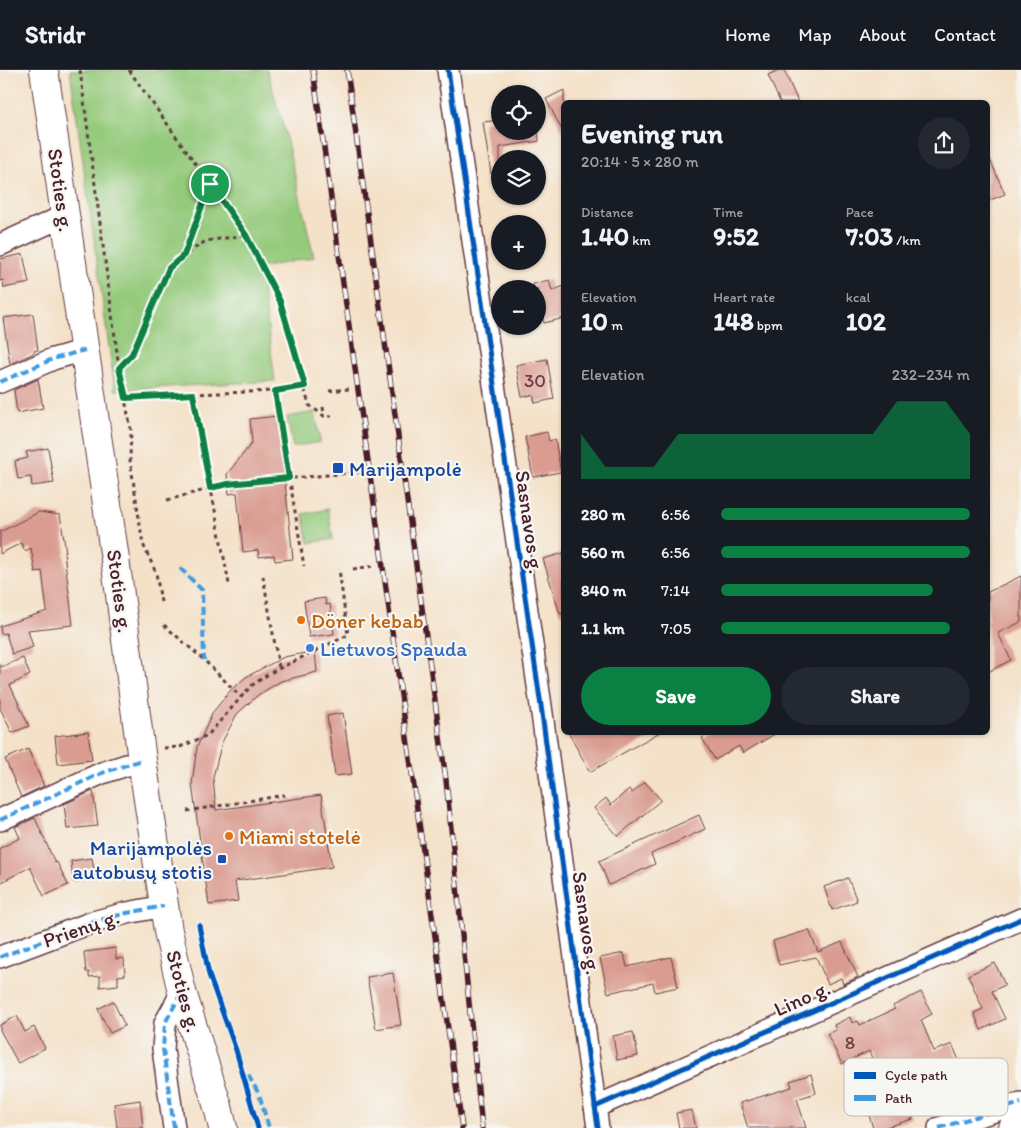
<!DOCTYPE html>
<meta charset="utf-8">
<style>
:root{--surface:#171b24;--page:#242831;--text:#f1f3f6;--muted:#9ea1a6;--line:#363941;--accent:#0b8043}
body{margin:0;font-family:Itim,sans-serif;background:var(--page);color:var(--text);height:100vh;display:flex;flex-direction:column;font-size:19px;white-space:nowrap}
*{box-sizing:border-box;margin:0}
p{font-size:16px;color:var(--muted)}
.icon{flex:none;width:28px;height:28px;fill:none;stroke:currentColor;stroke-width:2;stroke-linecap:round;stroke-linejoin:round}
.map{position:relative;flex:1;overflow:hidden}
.side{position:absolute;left:561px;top:30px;width:429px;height:635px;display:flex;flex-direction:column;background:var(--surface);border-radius:8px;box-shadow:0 1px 4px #0004}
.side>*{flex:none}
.tools{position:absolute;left:491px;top:15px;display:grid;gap:10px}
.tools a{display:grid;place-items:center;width:55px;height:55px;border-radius:50%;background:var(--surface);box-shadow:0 1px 4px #0004;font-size:25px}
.pin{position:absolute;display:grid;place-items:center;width:42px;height:42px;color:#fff;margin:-21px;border:2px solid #fff;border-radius:50%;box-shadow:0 1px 5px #0007}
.round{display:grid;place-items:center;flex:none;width:52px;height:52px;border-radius:26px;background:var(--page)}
.summary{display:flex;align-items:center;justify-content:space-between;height:85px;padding:0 20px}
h1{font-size:28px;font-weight:800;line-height:38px}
.figures{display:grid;grid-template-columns:repeat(3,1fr);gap:8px;height:85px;padding:5px 20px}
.figures div{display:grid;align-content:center}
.figures b{font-size:25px;font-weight:800}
.figures small{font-size:14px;font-weight:400}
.figures p{font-size:14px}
.chart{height:140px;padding:10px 20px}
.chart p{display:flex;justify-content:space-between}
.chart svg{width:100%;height:90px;margin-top:5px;fill:var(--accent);opacity:.7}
.primary-button{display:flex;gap:10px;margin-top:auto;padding:10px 20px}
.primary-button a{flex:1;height:58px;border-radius:30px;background:var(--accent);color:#fff;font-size:20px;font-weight:800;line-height:58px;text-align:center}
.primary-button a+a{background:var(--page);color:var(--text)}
ul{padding:0 20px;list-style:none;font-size:16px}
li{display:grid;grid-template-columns:80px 60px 1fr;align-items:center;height:38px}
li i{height:12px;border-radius:6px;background:var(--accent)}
header{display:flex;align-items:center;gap:30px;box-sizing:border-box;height:70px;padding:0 25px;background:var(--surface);border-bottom:1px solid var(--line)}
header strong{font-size:24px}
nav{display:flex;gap:28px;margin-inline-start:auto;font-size:18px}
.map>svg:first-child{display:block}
</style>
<header>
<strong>Stridr</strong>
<nav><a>Home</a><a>Map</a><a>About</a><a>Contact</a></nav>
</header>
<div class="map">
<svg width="1021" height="1058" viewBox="0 0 1021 1058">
<rect width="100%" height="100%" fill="#f6f6f2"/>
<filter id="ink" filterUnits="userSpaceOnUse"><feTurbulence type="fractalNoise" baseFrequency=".02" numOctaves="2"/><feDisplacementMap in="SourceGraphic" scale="10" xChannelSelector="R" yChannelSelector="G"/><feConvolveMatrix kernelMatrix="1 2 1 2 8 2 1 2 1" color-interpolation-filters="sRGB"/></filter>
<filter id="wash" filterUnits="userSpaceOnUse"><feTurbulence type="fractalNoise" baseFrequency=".0096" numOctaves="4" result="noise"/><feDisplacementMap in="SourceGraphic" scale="20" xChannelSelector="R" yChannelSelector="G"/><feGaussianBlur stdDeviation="1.12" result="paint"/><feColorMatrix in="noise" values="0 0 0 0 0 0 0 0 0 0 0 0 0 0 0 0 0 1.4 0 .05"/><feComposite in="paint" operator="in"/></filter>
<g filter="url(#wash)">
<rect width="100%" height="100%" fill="#f4e1c8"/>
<!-- green -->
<g fill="#94ca7c" stroke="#6f7454">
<path d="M 70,0 L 267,0 L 284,59 L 314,187 L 260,198 L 275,311 L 115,320 Z"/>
<path d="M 315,342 L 320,372 L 293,377 L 287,347 Z"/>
<path d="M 328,439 L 333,469 L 309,473 L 303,444 Z"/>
</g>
<g id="blocks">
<!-- building -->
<g fill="#da9c91">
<path d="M 779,0 L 784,0 L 798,32 L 780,32 L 768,5 Z"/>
<path d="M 564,20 L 564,64 L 546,29 Z"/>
<path d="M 500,50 L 500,61 L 538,61 L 539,71 L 500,77 L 500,103 L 491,104 L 483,52 Z"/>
<path d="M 988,85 L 1005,124 L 988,131 Z"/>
<path d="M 23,184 L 29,213 L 4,218 L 3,210 L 0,211 L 0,189 Z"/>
<path d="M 549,210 L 552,221 L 564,216 L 564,248 L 544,253 L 541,242 L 538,243 L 538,219 L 534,219 L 533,214 Z"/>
<path d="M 33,244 L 38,280 L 34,281 L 34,283 L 10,294 L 3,248 Z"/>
<path d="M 547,289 L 554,329 L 535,333 L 533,325 L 522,327 L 516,295 Z"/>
<path d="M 38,309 L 43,338 L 17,343 L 14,320 Z"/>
<path d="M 278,346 L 293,489 L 275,491 L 274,485 L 259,487 L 258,480 L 243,482 L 237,423 L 229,424 L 227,404 L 252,373 L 250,349 Z"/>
<path d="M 547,362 L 549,371 L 555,369 L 561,402 L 533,407 L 525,367 Z"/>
<path d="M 48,378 L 54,413 L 32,416 L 31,407 L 18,409 L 15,391 L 28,388 L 26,382 Z"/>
<path d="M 39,442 L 60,445 L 66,482 L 64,483 L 73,555 L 28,560 L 33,577 L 12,584 L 6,563 L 1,564 L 0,556 L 47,541 L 42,501 L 35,502 L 31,478 L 25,481 L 21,473 L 0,484 L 0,462 Z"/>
<path d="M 564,483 L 564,543 L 560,544 L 543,489 Z"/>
<path d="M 1021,506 L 1021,552 L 998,563 L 1011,590 L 988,602 L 988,522 Z"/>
<path d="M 325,528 L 326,535 L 330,534 L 334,564 L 309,567 L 304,531 Z"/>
<path d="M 315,581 L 317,602 L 281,611 L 258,625 L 237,644 L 222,672 L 213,707 L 216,740 L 321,725 L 332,797 L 235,811 L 238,831 L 209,835 L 192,714 L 197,677 L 213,642 L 230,621 L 246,607 L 284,587 Z"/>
<path d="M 23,588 L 30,605 L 10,615 L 29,656 L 12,663 L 0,638 L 0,594 L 1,597 Z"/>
<path d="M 343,643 L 352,704 L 335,706 L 327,646 Z"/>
<path d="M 88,662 L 92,690 L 58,694 L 55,666 Z"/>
<path d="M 568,662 L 660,662 L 590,702 Z"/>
<path d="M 711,662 L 778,662 L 743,683 L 739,676 L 715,690 L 702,668 Z"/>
<path d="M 28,679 L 44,716 L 21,727 L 5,689 Z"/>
<path d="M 645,712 L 661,730 L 618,766 L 594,738 L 606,728 L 611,735 L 629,719 L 632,723 Z"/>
<path d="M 93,721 L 98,756 L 67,759 L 64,734 Z"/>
<path d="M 699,745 L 705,759 L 651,784 L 655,794 L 609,815 L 599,791 Z"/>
<path d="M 35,748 L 55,793 L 57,792 L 68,815 L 44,826 L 30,797 L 0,813 L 0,778 L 20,768 L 15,757 Z"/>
<path d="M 92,788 L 95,807 L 80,809 L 73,812 L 71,791 Z"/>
<path d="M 848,808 L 857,831 L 832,840 L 824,817 Z"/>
<path d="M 809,860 L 818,882 L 842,872 L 858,907 L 843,914 L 841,908 L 828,914 L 816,887 L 779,895 L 773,871 Z"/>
<path d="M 116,878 L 116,889 L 124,888 L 125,905 L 118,906 L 118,915 L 100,917 L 100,906 L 89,907 L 89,902 L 86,902 L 84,882 Z"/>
<path d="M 624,883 L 627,897 L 671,887 L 678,917 L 655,922 L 653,913 L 608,923 L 600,888 Z"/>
<path d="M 995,893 L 1005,915 L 992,921 L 1005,949 L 981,960 L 974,943 L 983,939 L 968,905 Z"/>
<path d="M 393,903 L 401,955 L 376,959 L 367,907 Z"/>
<path d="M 921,922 L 932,944 L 921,950 L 934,981 L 952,974 L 962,997 L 905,1022 L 913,1049 L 883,1058 L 873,1058 L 865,1032 L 884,1027 L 882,1017 L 884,1017 L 869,981 L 842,994 L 827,964 L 836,960 L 834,955 L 850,947 L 852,953 L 858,951 L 860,955 L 895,939 L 893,936 Z"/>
<path d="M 113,931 L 125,956 L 110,963 L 98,939 Z"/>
<path d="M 17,946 L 25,962 L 34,957 L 45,978 L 18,993 L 0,960 L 0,955 Z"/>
<path d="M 633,962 L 638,986 L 617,990 L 613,966 Z"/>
<path d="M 811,1004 L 816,1023 L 797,1029 L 806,1058 L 748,1058 L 740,1033 L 792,1017 L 790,1011 Z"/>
<path d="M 140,1030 L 143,1058 L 117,1058 L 114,1034 Z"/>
<path d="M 692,1040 L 696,1058 L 679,1058 L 676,1043 Z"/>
</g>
</g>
</g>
<g filter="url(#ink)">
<use href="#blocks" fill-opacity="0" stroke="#643c43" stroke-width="1"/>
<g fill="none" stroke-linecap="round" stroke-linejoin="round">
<!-- minor casing -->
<g stroke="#643c43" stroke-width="24">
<g id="minor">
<path d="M 448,0 L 541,636 L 598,1058"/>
<path d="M 0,175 L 64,146"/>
<path d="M 0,312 L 53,289 L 85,280"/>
<path d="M 0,750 L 102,703 L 142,690"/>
<path d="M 0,887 L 93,852 L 127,843 L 164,836"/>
<path d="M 595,1037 L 1021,849"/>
<path d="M 174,1058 L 163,979 L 165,953 L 182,922"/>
<path d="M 939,1058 L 1021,1033"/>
</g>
</g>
<!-- major casing -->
<g stroke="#643c43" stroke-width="30">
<path id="major" d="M 44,0 L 118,510 L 142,690 L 168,861 L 182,922 L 218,1037 L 223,1058"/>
</g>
<!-- highway casing -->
<g stroke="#643c43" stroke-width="30">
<path id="highway" d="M 1013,1058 L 1021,1056"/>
</g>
<!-- path -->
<g stroke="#643c43" stroke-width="3" stroke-dasharray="4 4" stroke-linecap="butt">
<path d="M 80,0 L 119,298 L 131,360 L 130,390 L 143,474 L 156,503 L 161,532"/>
<path d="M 129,0 L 246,165 L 280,231 L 309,335 L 324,346 L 332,346"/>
<path d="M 184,184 L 209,115"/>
<path d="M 120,297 L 132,284 L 169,197 L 184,185 L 206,171 L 246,165"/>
<path d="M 275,321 L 304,496"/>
<path d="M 329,321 L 349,319"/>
<path d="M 193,324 L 275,321 L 305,316"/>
<path d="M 126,328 L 193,324 L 229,514"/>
<path d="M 323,337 L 324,345"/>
<path d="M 167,430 L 228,414 L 361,402"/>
<path d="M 353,499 L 374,496"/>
<path d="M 263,506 L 279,598"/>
<path d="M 164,555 L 204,590 L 241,627"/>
<path d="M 164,678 L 180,677 L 208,665 L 251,616 L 270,603 L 348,565 L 339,499"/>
<path d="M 187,741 L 285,725"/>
</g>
<!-- minor -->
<use href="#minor" stroke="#fff" stroke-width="21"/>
<!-- major -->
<use href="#major" stroke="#fff" stroke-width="28"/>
<!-- highway -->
<use href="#highway" stroke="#fff" stroke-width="28"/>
<!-- rail casing -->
<g stroke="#4a1f2b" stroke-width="5.5">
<g id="rail">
<path d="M 313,0 L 462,1058"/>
<path d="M 347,0 L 446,710 L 482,1058"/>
</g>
</g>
<!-- rail -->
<use href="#rail" stroke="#f6f6f2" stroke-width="4" stroke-dasharray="11" stroke-linecap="butt"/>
<!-- quiet -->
<g stroke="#409be1" stroke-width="4" stroke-dasharray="8 4" stroke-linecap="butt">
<path d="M 0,312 L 53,289 L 85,280"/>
<path d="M 180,498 L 202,520 L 204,590"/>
<path d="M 0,750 L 102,703 L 142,690"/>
<path d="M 0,887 L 93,852 L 127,843 L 164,836"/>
<path d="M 248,1005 L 259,1024 L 269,1058"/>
<path d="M 174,1058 L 163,979 L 165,953 L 182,922"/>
<path d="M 939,1058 L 1021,1033"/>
</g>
<!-- cycleway casing -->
<g stroke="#f6f6f2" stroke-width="8">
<g id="cycleway">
<path d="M 448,0 L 541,636 L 598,1058"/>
<path d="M 199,855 L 209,905 L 236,980 L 258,1058"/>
<path d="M 595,1037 L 1021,849"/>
</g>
</g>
<!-- cycleway -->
<use href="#cycleway" stroke="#0057b8" stroke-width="5"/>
</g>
</g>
<g fill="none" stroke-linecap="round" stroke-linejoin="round" filter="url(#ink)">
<!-- route casing -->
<g stroke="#fff" stroke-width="10">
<path id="route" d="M 210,114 L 246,165 L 280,231 L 305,316 L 275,321 L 289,408 L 228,414 L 210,418 L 193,324 L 126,328 L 119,298 L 132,284 L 169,198 L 184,185 Z"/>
</g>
<!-- route -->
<use href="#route" stroke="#0b8043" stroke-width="6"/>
</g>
<!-- markers -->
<g fill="#1a4fb4" stroke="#f6f6f2" stroke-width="2">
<rect x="332" y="392" width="12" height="12" rx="2.5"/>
<rect x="217" y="784" width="10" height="10" rx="2.5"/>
</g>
<g fill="#e8710a" stroke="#f6f6f2" stroke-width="2">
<circle cx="301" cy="550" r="5"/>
<circle cx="229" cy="766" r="5"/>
</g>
<circle fill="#3f7fe0" stroke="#f6f6f2" stroke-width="2" cx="310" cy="578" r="5"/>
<g text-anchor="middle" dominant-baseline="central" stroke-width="4.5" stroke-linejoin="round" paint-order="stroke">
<!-- number labels -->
<g font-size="19" fill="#6e3e44">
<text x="535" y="310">30</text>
<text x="850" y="972">8</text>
</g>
<!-- street labels -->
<g font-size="21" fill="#4a1f2b" stroke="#f6f6f2">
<text transform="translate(61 120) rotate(82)">Stoties g.</text>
<text transform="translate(530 452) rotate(82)">Sasnavos g.</text>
<text transform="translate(120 521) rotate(82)">Stoties g.</text>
<text transform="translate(587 853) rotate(82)">Sasnavos g.</text>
<text transform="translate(81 858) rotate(-19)">Prienų g.</text>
<text transform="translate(184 921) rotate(75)">Stoties g.</text>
<text transform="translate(802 928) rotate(-24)">Lino g.</text>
</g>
<!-- transit labels -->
<g font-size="21" fill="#164399" stroke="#f6f6f2" text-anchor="start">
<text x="349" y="398">Marijampolė</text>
<text x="212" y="777" text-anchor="end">Marijampolės<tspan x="212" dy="24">autobusų stotis</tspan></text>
</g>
<!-- food labels -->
<g font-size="21" fill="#c56008" stroke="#f6f6f2" text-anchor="start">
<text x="311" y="550">Döner kebab</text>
<text x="239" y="766">Miami stotelė</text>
</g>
<!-- shop labels -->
<g font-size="21" fill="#366cbe" stroke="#f6f6f2" text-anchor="start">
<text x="320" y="578">Lietuvos Spauda</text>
</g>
</g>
<!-- legend -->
<rect x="844" y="988" width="164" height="58" rx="8" fill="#f6f6f2" stroke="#c2b6b6" stroke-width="1"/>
<rect x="854" y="1002" width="22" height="7" fill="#0057b8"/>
<rect x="854" y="1025" width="22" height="6" fill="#409be1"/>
<g font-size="14" fill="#4a1f2b">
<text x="885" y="1010">Cycle path</text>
<text x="885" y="1033">Path</text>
</g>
</svg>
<div class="tools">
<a><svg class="icon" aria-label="locate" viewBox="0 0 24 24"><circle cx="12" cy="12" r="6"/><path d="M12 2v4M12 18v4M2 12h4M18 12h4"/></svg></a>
<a><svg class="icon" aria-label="layers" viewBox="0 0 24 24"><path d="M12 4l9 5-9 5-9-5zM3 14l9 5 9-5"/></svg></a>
<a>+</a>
<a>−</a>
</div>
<div class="pin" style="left:210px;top:114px;background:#1e9e55"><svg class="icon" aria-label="arrive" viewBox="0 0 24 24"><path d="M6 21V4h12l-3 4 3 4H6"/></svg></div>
<section class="side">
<div class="summary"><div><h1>Evening run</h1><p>20:14 · 5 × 280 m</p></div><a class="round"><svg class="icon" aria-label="share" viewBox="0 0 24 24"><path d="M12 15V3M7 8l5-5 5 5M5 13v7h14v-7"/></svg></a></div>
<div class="figures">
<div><p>Distance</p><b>1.40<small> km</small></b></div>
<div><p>Time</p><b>9:52</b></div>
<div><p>Pace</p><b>7:03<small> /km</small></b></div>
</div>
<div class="figures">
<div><p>Elevation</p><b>10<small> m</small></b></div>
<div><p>Heart rate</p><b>148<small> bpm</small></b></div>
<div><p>kcal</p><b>102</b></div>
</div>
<div class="chart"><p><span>Elevation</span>232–234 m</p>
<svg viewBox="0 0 160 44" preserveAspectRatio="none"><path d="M0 44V22L10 38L20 38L30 38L40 22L50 22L60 22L70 22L80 22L90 22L100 22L110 22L120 22L130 6L140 6L150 6L160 22V44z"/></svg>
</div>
<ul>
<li><b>280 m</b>6:56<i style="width:100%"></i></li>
<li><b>560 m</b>6:56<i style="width:100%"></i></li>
<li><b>840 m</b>7:14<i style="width:85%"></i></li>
<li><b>1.1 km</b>7:05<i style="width:92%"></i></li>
</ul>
<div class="primary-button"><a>Save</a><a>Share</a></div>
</section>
</div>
